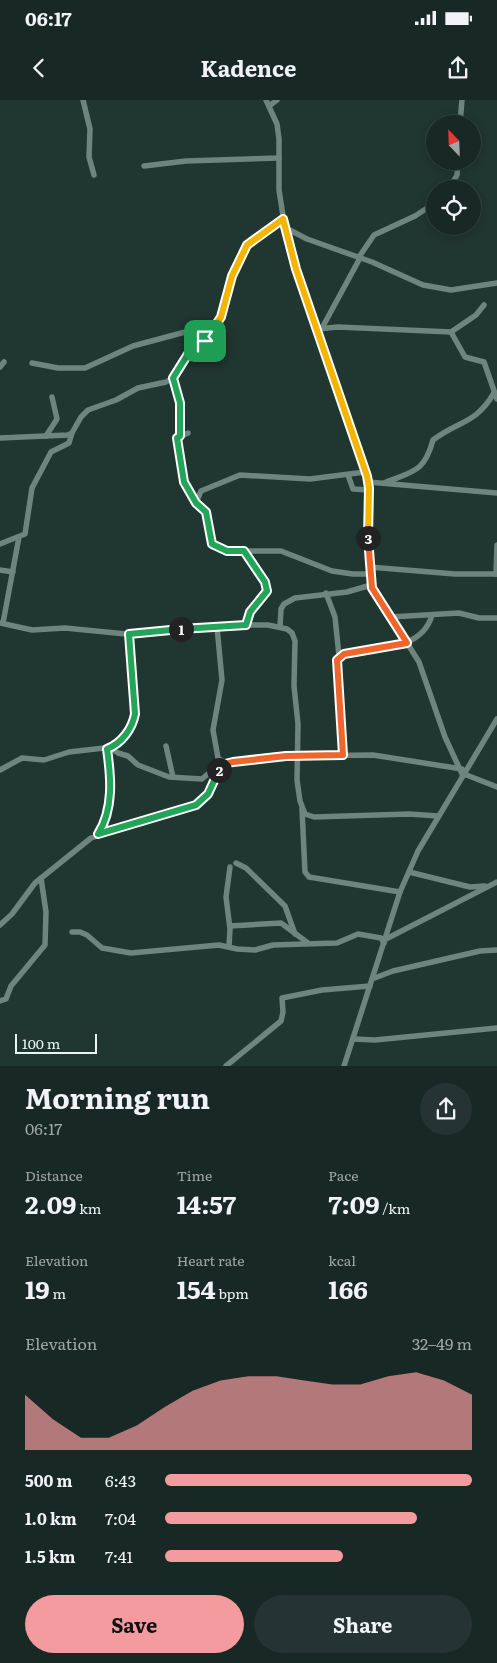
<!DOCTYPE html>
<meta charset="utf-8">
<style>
:root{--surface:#182825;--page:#253432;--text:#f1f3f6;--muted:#9fa6a7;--line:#364442;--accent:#f49b9f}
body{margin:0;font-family:Literata,serif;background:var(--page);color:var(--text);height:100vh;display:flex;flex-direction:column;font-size:19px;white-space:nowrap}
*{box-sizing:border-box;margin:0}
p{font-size:16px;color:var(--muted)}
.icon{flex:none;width:28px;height:28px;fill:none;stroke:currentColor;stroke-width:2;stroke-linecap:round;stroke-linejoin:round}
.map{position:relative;height:966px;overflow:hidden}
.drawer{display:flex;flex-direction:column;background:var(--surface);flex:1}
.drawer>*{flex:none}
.needle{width:32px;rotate:337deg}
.buttons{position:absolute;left:426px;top:15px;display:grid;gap:10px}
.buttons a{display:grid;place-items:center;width:55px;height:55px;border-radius:50%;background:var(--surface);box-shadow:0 2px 8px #0003,0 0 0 1px var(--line);font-size:25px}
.scale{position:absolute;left:15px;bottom:12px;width:82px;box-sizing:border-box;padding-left:5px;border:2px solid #e9f6f2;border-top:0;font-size:14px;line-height:18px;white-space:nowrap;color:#e9f6f2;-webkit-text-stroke:4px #203631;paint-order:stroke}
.pin{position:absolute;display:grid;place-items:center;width:42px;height:42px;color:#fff;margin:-21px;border-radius:10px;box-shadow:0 2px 8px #0006}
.km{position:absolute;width:25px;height:25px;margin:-12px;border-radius:50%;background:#222;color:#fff;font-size:14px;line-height:25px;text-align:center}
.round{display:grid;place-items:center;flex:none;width:52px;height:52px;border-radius:26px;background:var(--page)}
.summary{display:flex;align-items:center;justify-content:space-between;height:85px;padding:0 25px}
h1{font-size:28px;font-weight:700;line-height:38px}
.stats{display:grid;grid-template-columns:repeat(3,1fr);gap:8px;height:85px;padding:5px 25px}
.stats div{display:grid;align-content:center}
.stats b{font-size:25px;font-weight:700}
.stats small{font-size:14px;font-weight:400}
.stats p{font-size:14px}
.chart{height:140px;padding:10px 25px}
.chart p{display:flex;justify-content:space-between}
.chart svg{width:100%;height:90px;margin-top:5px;fill:var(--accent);opacity:.7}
.cta{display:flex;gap:10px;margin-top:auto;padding:10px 25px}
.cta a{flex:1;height:58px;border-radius:30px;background:var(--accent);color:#111;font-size:20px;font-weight:700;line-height:58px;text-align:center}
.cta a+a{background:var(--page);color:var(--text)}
ul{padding:0 25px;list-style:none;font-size:16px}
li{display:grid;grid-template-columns:80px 60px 1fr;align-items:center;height:38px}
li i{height:12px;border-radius:6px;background:var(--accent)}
.status{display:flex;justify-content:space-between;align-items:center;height:35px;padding:0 25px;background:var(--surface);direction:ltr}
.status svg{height:14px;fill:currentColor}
header{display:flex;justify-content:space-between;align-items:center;height:65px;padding:0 25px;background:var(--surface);font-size:22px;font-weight:700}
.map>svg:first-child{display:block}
</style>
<div class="status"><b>06:17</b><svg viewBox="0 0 49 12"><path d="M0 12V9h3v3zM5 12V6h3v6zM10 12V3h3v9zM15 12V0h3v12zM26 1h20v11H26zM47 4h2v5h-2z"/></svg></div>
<header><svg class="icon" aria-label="back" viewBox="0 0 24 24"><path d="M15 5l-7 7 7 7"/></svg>Kadence<svg class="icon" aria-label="share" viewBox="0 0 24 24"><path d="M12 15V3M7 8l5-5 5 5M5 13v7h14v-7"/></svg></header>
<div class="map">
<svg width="497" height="966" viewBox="0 0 497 966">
<rect width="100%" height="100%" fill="#203631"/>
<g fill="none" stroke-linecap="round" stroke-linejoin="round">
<!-- street -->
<g stroke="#6d857e" stroke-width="5.5">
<path d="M 83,0 L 90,29 L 89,57 L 94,75"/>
<path d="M 266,0 L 277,24 L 279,39 L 279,90 L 286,135 L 339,300 L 367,376 L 369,388 L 368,436 L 372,487 L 419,562 L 445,637 L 463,676"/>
<path d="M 269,6 L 277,0"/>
<path d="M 460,24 L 462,0"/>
<path d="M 144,66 L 186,61 L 279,58"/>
<path d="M 449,89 L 457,75 L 458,61"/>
<path d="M 284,127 L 307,139 L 372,162 L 423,185 L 451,190 L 497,183"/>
<path d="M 359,157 L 374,135 L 415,116 L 435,103"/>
<path d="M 322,228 L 360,158"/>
<path d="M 317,229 L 338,227 L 451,232 L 476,215 L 484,205"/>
<path d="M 451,232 L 465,257 L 484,262 L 497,299"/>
<path d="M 32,263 L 58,268 L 85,268 L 133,246 L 189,231 L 213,230"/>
<path d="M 0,267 L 4,262"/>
<path d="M 173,278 L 179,303 L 180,336"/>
<path d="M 188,333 L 177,338 L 184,381 L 196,403 L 206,412 L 209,420 L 210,440 L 216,447 L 227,451 L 281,451 L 332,471 L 353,474 L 370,474"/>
<path d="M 46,336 L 57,319 L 52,297"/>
<path d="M 0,338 L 68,335 L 72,333 L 81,317 L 88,310 L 116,300 L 138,288 L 166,282 L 176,276 L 186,257 L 205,241 L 218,224 L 232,175 L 247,145 L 283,119"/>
<path d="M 348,375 L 353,389 L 369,390"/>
<path d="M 368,382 L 497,393"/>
<path d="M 384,383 C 413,371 424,373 433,340 C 459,320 475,325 494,293"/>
<path d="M 196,403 L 201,391 L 240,375 L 310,379 L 365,372"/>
<path d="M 0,444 L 25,434 L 32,388 L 51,352 L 69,343 L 72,333"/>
<path d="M 243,451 L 265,482 L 267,491 L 250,512 L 246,525"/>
<path d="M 369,467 L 455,474 L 497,474"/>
<path d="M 0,470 L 13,472"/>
<path d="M 496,474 L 497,445"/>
<path d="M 326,493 L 335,517 L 339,556"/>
<path d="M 390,517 L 459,513 L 479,518 L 497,518"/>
<path d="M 0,523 L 32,530 L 65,528 L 126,534 L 244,525 L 268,525 L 287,529 L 292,533 L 295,541 L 294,586 L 298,624 L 297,680 L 300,701 L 305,714 L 314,717 L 409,714 L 438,716"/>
<path d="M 3,523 L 19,437"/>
<path d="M 217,527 L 222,580 L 213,630 L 218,658 L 225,663"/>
<path d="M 280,527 L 281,509 L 284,504 L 295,498 L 347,492 L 371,485"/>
<path d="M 166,646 L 173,677"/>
<path d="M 110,648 L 118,653 L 128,656 L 138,665 L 169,677 L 202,679 L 209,673 L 218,672"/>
<path d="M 343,655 L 337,560 L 344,554 C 375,549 422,551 432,515"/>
<path d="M 0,670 L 22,658 L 44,660 L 69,652 L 113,647 L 133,625 L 135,614 L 129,534"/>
<path d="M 464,674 L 497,687"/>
<path d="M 302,709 L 305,772 L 309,777 L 400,792"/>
<path d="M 98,734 C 114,709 111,677 107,649"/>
<path d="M 236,763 L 246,768 L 285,806 L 295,834"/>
<path d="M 409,772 L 470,787 L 485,786"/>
<path d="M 0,825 L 12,814 L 35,783 L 91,738 L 196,705 C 212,695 212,676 225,663 L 286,656 L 373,655 L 462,669"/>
<path d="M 230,826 L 281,823 L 308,843"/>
<path d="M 72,832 L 80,832 L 87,835 L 102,848 L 131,853 L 219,845 L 237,849 L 255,850 L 273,845 L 337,843 L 358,834 L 381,838 L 384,843"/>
<path d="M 386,839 L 497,782"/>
<path d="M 229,846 L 230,829 L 226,797 L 230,767"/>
<path d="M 372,879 L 393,871 L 480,851 L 497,850"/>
<path d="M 0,901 L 6,899 L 11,886 L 45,845 L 46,812 L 41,778"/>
<path d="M 353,939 L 375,940 L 497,928"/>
<path d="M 226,966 L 281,921 L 283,912 L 282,898 L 322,890 L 370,886"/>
<path d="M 344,966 L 400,792 L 418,751 L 497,619"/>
</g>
</g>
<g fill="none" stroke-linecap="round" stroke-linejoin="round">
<!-- split-1 casing -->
<g stroke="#fff" stroke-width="10">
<path id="split-1" d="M 181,529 L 246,525 L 250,512 L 267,491 L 265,482 L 244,451 L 227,451 L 212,444 L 206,412 L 196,403 L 184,382 L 177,338 L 180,336 L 180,303 L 173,278 L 188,254 L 205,241"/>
</g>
<!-- split-2 casing -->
<g stroke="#fff" stroke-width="10">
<path id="split-2" d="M 181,529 L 129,534 L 135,614 C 132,629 122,643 107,649 C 111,677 114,709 98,734 L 196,705 L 208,694 L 219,670"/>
</g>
<!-- split-3 casing -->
<g stroke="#fff" stroke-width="10">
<path id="split-3" d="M 219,670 L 225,664 L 233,662 L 286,656 L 343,655 L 337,560 L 344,554 L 407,543 L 372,488 L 368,438"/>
</g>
<!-- split-4 casing -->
<g stroke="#fff" stroke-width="10">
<path id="split-4" d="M 205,241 L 221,217 L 232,176 L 247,145 L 283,119 L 296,169 L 367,376 L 369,388 L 368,438"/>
</g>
<!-- split-1 -->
<use href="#split-1" stroke="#22a559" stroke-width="6"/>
<!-- split-2 -->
<use href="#split-2" stroke="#22a559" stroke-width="6"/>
<!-- split-3 -->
<use href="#split-3" stroke="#f0652b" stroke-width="6"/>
<!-- split-4 -->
<use href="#split-4" stroke="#f5b400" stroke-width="6"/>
</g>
</svg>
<div class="buttons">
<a><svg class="needle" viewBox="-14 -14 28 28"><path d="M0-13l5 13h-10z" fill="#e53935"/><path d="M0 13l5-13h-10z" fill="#9fa6a7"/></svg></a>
<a><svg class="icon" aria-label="locate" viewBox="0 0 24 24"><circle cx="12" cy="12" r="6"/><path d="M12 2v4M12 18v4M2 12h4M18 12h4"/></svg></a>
</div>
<div class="scale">100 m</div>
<div class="pin" style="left:205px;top:241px;background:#1e9e55"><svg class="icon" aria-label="arrive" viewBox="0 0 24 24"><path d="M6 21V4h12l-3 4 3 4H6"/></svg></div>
<b class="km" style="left:181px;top:529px">1</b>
<b class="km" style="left:219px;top:670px">2</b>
<b class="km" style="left:368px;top:438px">3</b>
</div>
<section class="drawer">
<div class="summary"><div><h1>Morning run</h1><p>06:17</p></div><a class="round"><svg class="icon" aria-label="share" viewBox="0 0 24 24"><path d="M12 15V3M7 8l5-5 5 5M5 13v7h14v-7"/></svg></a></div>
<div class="stats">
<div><p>Distance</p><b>2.09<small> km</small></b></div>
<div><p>Time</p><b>14:57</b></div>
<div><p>Pace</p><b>7:09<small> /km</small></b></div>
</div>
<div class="stats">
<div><p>Elevation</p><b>19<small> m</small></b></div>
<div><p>Heart rate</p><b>154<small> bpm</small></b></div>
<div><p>kcal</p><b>166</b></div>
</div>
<div class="chart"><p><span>Elevation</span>32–49 m</p>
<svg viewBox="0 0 160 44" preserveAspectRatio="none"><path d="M0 44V17L10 29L20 38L30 38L40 32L50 23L60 15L70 10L80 8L90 8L100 10L110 12L120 12L130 8L140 6L150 10L160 17V44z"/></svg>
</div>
<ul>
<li><b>500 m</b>6:43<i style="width:100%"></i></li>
<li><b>1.0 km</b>7:04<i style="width:82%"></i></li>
<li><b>1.5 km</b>7:41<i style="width:58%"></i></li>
</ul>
<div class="cta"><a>Save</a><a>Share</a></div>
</section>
